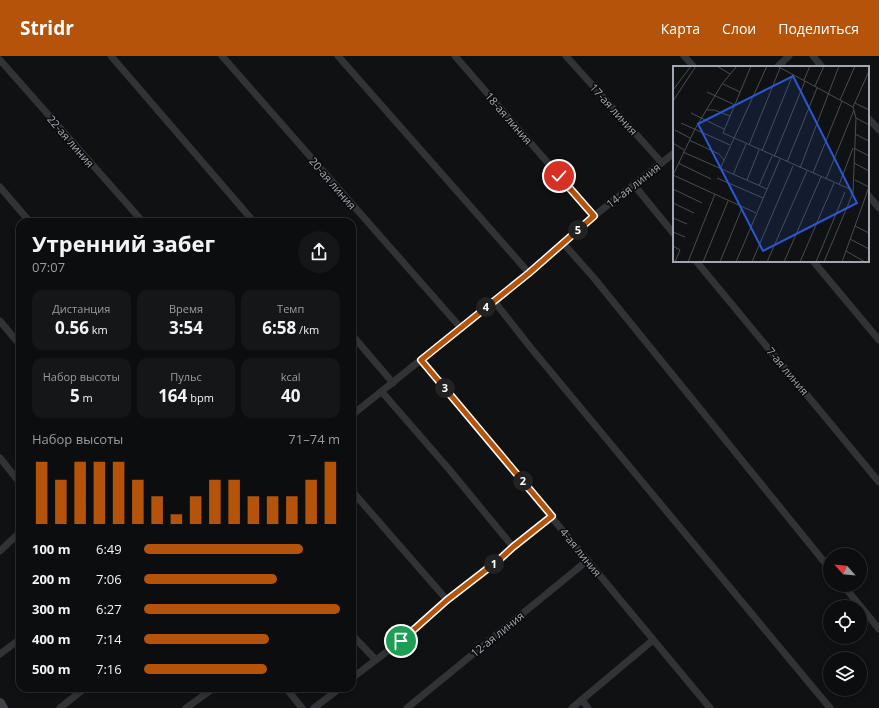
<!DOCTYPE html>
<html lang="ru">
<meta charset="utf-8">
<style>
:root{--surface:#0c0d0e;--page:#151617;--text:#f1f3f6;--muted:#9a9c9e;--line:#2c2d2e;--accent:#b45309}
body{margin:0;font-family:"Open Sans",sans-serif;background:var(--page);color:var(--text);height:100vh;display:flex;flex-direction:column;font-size:15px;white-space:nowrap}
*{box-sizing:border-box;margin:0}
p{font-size:13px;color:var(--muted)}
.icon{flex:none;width:22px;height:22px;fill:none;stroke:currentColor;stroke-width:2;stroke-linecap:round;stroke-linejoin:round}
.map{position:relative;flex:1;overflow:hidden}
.side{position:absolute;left:16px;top:162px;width:340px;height:474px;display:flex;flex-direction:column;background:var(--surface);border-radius:12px;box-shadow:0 2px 6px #0003,0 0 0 1px var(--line)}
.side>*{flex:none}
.needle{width:26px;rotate:297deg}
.buttons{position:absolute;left:823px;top:492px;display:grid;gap:8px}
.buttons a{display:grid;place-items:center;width:44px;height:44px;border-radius:50%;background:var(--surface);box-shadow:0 2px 6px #0003,0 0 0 1px var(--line);font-size:20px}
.pin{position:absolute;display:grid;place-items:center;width:34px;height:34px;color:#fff;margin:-17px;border:2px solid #fff;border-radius:50%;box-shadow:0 1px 4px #0007}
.km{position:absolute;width:20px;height:20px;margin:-10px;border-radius:50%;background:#222;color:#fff;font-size:11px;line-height:20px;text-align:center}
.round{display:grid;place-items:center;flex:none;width:42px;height:42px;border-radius:21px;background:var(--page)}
.headline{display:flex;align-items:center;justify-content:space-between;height:68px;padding:0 16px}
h1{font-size:22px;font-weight:700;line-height:30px}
.metrics{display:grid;grid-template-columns:repeat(3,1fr);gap:6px;height:68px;padding:4px 16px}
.metrics div{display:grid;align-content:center;border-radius:10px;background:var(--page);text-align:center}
.metrics b{font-size:17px;font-weight:700}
.metrics small{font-size:11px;font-weight:400}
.metrics p{font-size:11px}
.chart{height:112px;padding:8px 16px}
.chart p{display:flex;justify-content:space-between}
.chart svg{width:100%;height:72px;margin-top:4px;stroke:var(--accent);stroke-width:6}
ul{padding:0 16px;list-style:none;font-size:13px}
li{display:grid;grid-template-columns:64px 48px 1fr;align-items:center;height:30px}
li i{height:10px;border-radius:5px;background:var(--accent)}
header{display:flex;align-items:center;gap:24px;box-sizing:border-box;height:56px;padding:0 20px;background:var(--accent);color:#fff}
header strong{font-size:19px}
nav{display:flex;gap:22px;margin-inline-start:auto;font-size:14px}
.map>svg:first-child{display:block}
</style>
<header>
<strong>Stridr</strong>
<nav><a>Карта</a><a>Слои</a><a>Поделиться</a></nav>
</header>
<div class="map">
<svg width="879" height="652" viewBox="0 0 879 652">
<rect width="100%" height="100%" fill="#101112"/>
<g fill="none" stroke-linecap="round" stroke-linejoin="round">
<!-- street -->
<g stroke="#313337" stroke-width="7">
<path d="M 111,0 L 254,166"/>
<path d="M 222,0 L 460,271"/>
<path d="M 338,0 L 529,217"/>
<path d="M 455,0 L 594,160"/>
<path d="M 566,0 L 662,107"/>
<path d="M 684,0 L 694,11"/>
<path d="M 813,0 L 822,11"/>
<path d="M 0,4 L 143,166"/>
<path d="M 777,11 L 789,0"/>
<path d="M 868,62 L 879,74"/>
<path d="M 634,129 L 674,178"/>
<path d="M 0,131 L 30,166"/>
<path d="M 868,139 L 879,152"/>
<path d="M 563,187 L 594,222 L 830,513"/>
<path d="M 696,205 L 879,426"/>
<path d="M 813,205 L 879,284"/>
<path d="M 494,245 L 531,292 L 830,652"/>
<path d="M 0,265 L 20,289"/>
<path d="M 352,279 L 393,327"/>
<path d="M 421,304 L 710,652"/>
<path d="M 382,336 L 448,412 L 513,491"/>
<path d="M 352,359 L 529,217 L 594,160 L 674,97"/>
<path d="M 0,402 L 20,427"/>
<path d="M 352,435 L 447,544"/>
<path d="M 0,495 L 20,476"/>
<path d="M 843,529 L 879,573"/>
<path d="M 352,579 L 376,604"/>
<path d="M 0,598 L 20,583"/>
<path d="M 352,622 L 401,585 L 447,544 L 500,503 L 513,491 L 552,460"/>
<path d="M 286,632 L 302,652"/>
<path d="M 582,644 L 588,652"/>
<path d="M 60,652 L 85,632"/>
<path d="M 186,652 L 214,632"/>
<path d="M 314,652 L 340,632"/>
<path d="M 407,652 L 588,504"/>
<path d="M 572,652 L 653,584"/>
</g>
<!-- secondary -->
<path stroke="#3f4248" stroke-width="10" d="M 0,647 L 3,652"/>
</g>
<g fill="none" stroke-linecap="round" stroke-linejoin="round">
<!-- route casing -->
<g stroke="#fff" stroke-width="8">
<path id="route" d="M 401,585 L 447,544 L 500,503 L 513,491 L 552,460 L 421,304 L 529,217 L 594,160 L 559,120"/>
</g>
<!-- route -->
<use href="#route" stroke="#b45309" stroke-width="5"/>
</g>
<g text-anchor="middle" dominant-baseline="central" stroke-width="3.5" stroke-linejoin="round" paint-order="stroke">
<!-- street labels -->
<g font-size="11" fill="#a0a8b4" stroke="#0c0c0d">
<text transform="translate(614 53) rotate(48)">17-ая линия</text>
<text transform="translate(509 62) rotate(49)">18-ая линия</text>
<text transform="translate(71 85) rotate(49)">22-ая линия</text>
<text transform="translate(333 127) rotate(49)">20-ая линия</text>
<text transform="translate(633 129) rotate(-38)">14-ая линия</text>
<text transform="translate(788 315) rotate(50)">7-ая линия</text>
<text transform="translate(581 496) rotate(51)">4-ая линия</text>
<text transform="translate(497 578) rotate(-39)">12-ая линия</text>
</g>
</g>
<!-- overview -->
<g transform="translate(673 10)">
<rect width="196" height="196" fill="#101112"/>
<path fill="none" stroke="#4a4d53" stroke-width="1" d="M 44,0 L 57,8M 78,0 L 50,67 L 179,124M 104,0 L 180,41M 131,14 L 137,0M 50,18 L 67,26M 142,20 L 151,0M 0,24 L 18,0M 34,26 L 62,39M 167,34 L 182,0M 0,35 L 23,0M 182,37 L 196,44M 180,41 L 196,5M 34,44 L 41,44 L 57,50M 18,47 L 51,63M 183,52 L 196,59M 8,57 L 57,79M 2,64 L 17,72M 182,68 L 196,75M 16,74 L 46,88 L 51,94M 0,77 L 11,84M 76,79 L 107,2M 181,82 L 196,90M 89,85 L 120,8M 10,86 L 94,123M 101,91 L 132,15M 114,96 L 144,22M 5,97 L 38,113M 181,97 L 196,105M 127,102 L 166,0M 47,103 L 94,0M 140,107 L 169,35M 0,109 L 22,63 L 49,18 L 64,0M 0,109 L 83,147M 60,109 L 73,78M 44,112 L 90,132M 153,113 L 181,44M 74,114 L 86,84M 182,114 L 196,121M 166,119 L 180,82M 86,120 L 99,90M 0,123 L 29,137M 0,137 L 21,147M 0,152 L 14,158M 182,160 L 196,167M 0,166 L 12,171M 177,173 L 196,183M 0,180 L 7,184 L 2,196 L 0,195M 173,185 L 192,196M 15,196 L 42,128M 30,196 L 55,135M 47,196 L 69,142M 63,196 L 107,93M 79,196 L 120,100M 94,196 L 134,105M 111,196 L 148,111M 127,196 L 161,117M 143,196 L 172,126M 151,196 L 180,127 L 183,52 L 180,41M 169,196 L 196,121"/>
<path fill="#2a57d4" fill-opacity="0.15" stroke="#2a57d4" stroke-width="2" d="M 120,10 L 184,137 L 90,185 L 25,58 Z"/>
<rect width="196" height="196" fill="none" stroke="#a0a8b4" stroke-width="2"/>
</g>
</svg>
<div class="buttons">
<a><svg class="needle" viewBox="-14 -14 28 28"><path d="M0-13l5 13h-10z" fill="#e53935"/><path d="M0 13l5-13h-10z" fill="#9a9c9e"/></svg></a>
<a><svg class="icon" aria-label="locate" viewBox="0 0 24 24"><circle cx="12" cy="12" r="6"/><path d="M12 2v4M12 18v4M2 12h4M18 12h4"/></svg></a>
<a><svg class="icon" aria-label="layers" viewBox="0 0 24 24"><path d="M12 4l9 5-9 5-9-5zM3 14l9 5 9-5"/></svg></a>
</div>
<div class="pin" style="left:401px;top:585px;background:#1e9e55"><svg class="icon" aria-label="arrive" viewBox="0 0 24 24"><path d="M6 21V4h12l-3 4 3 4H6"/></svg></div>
<div class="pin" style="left:559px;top:120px;background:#d93025"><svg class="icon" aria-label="check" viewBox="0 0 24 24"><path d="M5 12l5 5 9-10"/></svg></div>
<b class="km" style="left:494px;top:508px">1</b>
<b class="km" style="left:523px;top:425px">2</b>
<b class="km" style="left:445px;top:332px">3</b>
<b class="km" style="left:486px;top:251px">4</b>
<b class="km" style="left:578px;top:174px">5</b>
<section class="side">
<div class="headline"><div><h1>Утренний забег</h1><p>07:07</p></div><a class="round"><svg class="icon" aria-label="share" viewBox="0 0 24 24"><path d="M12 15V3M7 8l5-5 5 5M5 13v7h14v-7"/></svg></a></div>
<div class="metrics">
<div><p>Дистанция</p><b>0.56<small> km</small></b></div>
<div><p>Время</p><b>3:54</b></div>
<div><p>Темп</p><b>6:58<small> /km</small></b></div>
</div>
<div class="metrics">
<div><p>Набор высоты</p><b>5<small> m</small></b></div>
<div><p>Пульс</p><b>164<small> bpm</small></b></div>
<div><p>kcal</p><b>40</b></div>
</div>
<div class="chart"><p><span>Набор высоты</span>71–74 m</p>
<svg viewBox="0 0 160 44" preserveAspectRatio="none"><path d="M5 44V6M15 44V17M25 44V6M35 44V6M45 44V6M55 44V17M65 44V27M75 44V38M85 44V27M95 44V17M105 44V17M115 44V27M125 44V27M135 44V27M145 44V17M155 44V6"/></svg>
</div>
<ul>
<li><b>100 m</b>6:49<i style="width:81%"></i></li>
<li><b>200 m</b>7:06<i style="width:68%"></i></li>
<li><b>300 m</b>6:27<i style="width:100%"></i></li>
<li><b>400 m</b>7:14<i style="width:64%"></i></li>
<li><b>500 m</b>7:16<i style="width:63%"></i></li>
</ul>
</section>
</div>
